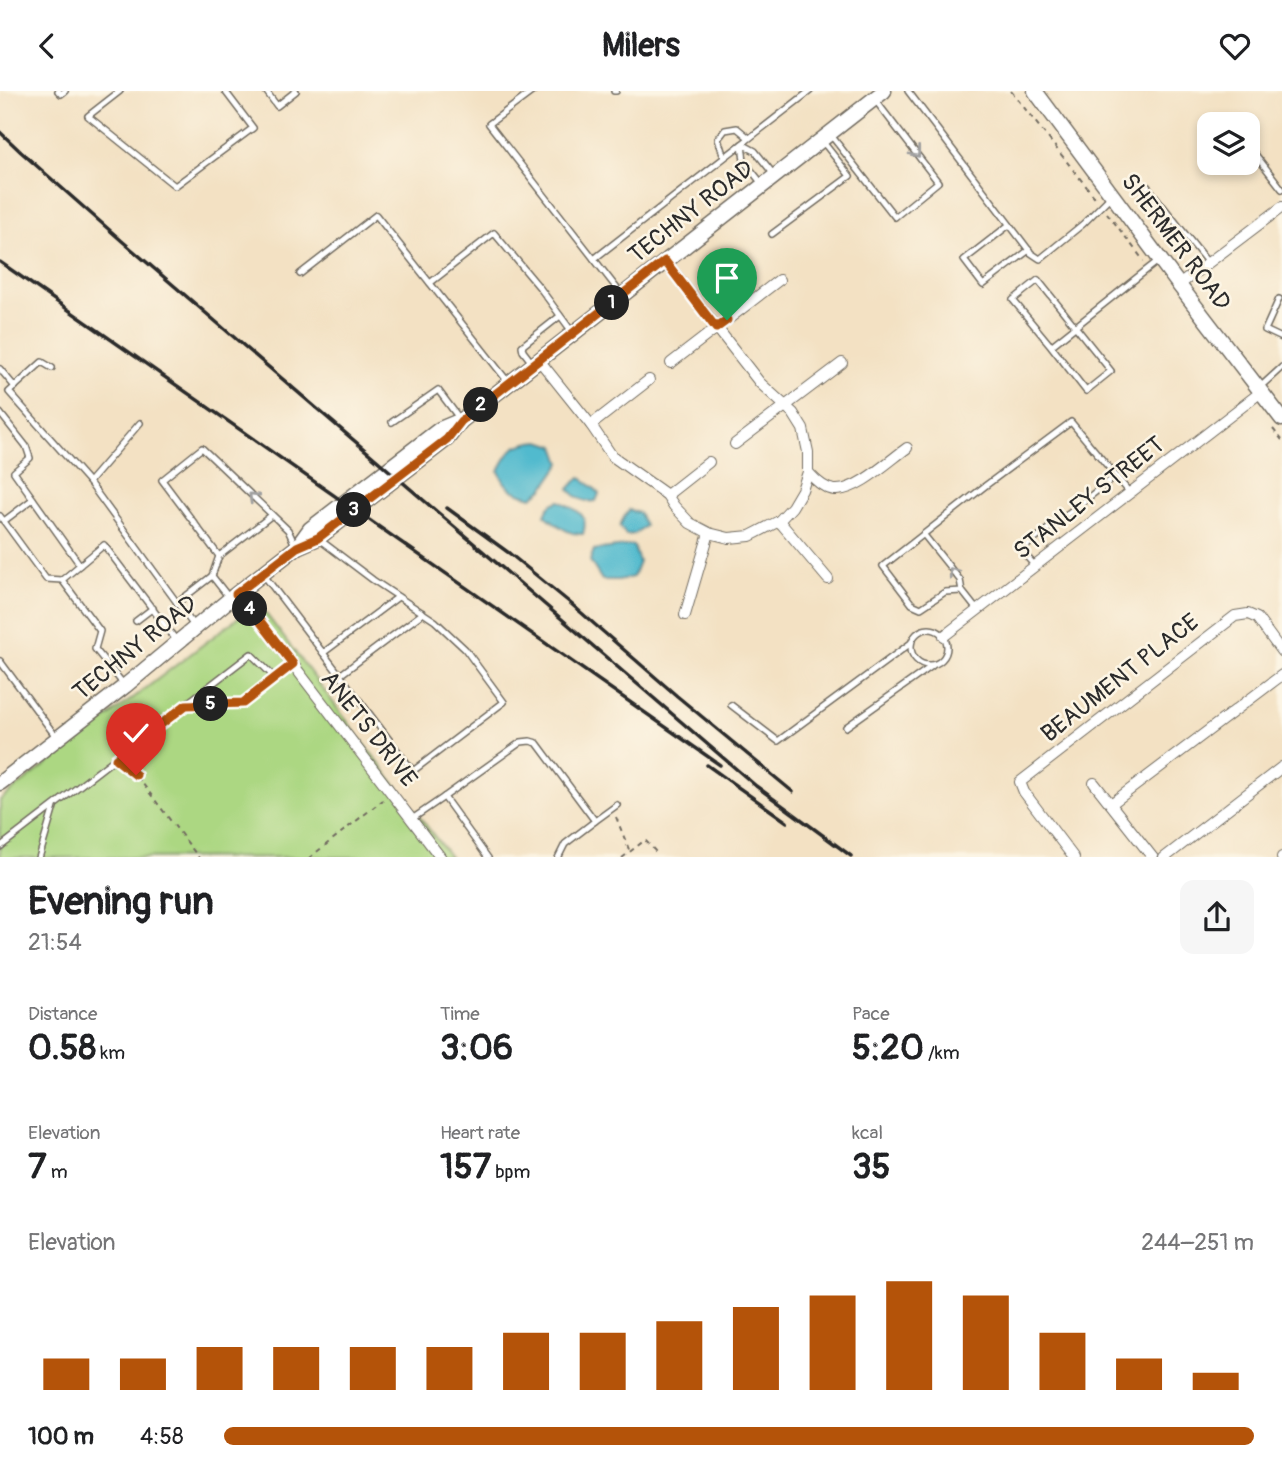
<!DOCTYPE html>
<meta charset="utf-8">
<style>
:root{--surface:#fff;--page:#f6f6f6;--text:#202124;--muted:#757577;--accent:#b45309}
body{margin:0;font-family:Pangolin,sans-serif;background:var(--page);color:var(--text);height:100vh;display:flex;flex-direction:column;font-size:26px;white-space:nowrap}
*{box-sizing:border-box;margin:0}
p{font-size:23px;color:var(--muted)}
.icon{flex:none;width:38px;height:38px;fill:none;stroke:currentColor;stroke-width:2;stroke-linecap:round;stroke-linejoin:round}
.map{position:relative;height:766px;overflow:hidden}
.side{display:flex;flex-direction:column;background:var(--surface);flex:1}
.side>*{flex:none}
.tools{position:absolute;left:1197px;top:21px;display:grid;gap:14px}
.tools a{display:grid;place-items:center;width:63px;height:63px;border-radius:14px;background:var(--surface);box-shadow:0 4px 10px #0003;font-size:35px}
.pin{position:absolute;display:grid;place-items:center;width:60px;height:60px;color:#fff;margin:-72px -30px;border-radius:50% 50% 50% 0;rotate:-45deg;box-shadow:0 0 7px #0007}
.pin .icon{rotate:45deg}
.km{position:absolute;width:35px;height:35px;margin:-18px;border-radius:50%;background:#222;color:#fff;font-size:19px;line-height:35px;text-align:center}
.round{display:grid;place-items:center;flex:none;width:74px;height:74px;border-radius:14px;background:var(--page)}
.overview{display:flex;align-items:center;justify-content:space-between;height:119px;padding:0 28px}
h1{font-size:38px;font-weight:800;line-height:52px}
.metrics{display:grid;grid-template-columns:repeat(3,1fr);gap:10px;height:119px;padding:7px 28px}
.metrics div{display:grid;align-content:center}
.metrics b{font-size:35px;font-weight:800}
.metrics small{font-size:19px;font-weight:400}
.metrics p{font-size:19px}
.chart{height:196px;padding:14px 28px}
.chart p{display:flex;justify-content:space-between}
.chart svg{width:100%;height:126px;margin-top:7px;stroke:var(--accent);stroke-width:6}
ul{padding:0 28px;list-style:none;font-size:23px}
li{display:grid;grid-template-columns:112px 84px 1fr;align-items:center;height:52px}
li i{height:18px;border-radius:9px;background:var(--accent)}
header{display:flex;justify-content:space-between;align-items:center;height:91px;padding:0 28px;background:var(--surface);font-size:32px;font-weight:800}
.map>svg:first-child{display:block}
</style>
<header><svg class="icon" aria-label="back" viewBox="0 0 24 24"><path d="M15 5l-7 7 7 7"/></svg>Milers<svg class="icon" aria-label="heart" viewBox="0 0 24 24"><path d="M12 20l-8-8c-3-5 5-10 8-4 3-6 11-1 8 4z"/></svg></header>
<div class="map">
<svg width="1282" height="767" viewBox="0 0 1282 767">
<rect width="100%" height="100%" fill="#fcf5e5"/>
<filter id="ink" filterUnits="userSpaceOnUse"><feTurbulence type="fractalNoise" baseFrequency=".0143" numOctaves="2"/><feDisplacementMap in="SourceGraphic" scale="14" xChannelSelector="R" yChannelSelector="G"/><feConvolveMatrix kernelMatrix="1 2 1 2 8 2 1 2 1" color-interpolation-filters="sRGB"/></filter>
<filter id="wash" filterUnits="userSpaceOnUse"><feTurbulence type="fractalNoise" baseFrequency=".00686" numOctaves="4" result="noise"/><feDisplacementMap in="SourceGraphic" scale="28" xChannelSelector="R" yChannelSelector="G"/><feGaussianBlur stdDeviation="1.57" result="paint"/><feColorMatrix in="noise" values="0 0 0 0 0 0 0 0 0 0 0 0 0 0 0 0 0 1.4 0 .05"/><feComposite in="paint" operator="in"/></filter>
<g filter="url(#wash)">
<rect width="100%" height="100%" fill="#f3e1c3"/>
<!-- green -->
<path fill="#acd782" stroke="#6c8156" stroke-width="2" d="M 257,511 L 450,766 L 0,767 L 0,709 L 235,529 Z"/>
<!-- water -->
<g fill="#51bace" stroke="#3e727c" stroke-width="2">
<path d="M 540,350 L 555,355 L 561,372 L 543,398 L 532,406 C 514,401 506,399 499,380 C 509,358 515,352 540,350 Z"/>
<path d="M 580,386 L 595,398 L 599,403 L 596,410 C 585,412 576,407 569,398 Z"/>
<path d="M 560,410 C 575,419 590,422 583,443 C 567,444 557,433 545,424 C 548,416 551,412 560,410 Z"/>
<path d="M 629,419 L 639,422 L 645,435 L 634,443 L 626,444 L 620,435 L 624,426 Z"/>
<path d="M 633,454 L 639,471 L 633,486 L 619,489 L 602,489 L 590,470 L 594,459 Z"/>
</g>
</g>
<g filter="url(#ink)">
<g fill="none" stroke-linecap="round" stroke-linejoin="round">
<!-- lane casing -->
<g stroke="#716b60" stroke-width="8">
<g id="lane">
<path d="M 58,0 L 61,3 L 65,0"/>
<path d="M 120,0 L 88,25 L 175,95 L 253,37 L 225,0"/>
<path d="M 266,0 L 277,15 L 296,0"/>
<path d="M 533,0 L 489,33 L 622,204"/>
<path d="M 614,0 L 616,0"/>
<path d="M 908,0 L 1031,162 L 1040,168 L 1083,133 L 1110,106"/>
<path d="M 1230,32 L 1231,33"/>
<path d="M 830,43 L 895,126 L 938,91 L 876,10"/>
<path d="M 1248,54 L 1282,98"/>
<path d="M 724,66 L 718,48 L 725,39 L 737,37 L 749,47"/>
<path d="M 763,94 L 744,70 L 742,53 L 755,60 L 775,85"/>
<path d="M 1147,95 L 1208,172"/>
<path d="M 1009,134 L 964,169 L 983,194 L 1029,159"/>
<path d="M 772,143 L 850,85 L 823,51"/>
<path d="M 594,168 L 810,0"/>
<path d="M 300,183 L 376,124 L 509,292"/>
<path d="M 430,192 L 494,142 L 540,197 L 573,242"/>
<path d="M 1279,208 L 1265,239 L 1282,247"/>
<path d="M 1051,255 L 1086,300 L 1111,280 L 1038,189 L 1013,209 L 1051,255 L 1149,177 L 1158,170"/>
<path d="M 533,273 L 523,260 L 522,255 L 560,225"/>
<path d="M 52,277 L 42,271 L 9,301 L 89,391"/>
<path d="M 0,278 L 15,296"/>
<path d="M 1259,297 L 1282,276"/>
<path d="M 0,322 L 26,355 L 30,367 L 14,381 L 80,474"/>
<path d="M 392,331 L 438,299 L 459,327"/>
<path d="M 140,332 L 89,391 L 194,535"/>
<path d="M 0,425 L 46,488 L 62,489"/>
<path d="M 4,430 L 33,408"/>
<path d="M 924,444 L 960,489 L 962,500 L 977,519"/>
<path d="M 219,465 L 272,424"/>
<path d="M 1035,475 L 1021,459 L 1116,385"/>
<path d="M 263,483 L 413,680 L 504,611 L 465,558 L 435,530 L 373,489 L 320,449"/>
<path d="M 962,500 L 945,501 L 921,517 L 912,513 L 883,475 L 985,395 L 1071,331 L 1130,402"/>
<path d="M 230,508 L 212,485 L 219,465 L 162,389 L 202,357 L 288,439 L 295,454"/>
<path d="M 177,512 L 212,485"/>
<path d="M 136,530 L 153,517"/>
<circle cx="929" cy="556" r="18"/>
<path d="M 323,562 L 398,506"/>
<path d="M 0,570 L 57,647"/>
<path d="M 340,584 L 423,522"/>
<path d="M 125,595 L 95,558 L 100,540 L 62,489 L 104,454 L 176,549"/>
<path d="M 187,614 L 243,612 L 293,573"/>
<path d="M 731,614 L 778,650 L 911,552"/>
<path d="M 846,636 L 932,575"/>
<path d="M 444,706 L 521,651 L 530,650 L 537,652 L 595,730 L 565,753 L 558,767"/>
<path d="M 412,728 L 444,706 L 488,767"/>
<path d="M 595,730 L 617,714"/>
<path d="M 0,756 L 251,563 L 275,587"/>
<path d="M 39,767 L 54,716"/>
</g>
</g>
<!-- street casing -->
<g stroke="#716b60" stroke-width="12">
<g id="street">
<path d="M 1179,194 L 1282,116"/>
<path d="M 539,269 L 591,334 L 612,365 L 667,404 L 674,415 L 690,432 L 709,442 L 729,447 L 750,445 L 779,430 L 792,416 L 802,399 L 808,381 L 808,361 L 803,338 L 793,322 L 760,292 L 665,170"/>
<path d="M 671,272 L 779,189"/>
<path d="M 591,334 L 649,289"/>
<path d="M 735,353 L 842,272"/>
<path d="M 808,381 C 815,389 824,398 835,399 C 856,401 890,369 907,357"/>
<path d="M 667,404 L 709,371"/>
<path d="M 779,430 L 828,488"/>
<path d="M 236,503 L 253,521 L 441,767"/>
<path d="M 685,524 L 709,442"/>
<path d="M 944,545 L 1261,301"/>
<path d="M 1094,692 L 1153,767"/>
<path d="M 1111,713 L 1282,584"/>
<path d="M 1074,767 L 1024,701 L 1020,691 L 1235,525 L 1248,523 L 1257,527 L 1282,561"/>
<path d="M 1164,767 L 1282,676"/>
<path d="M 1282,767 L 1282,766"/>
</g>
</g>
<!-- secondary casing -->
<g stroke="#716b60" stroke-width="17">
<g id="secondary">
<path d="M 1035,0 L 1179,194 L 1282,328"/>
<path d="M 297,456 L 310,438 L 440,338 L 459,330"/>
<path d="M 0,692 L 125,595 L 230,508 L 297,456 L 318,447 L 447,348 L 461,330 L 884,0"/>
</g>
</g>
<!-- path -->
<g stroke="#716b60" stroke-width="2" stroke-dasharray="5 5" stroke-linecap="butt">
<path d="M 1011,0 L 1097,109"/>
<path d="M 1107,122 L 1144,170"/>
<path d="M 1273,338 L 1282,349"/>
<path d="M 122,673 L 136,684 L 199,767"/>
<path d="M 616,726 L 630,761"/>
<path d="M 309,767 L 383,709"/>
<path d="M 622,767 L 645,749 L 656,761"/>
</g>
<!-- lane -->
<use href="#lane" stroke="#fff" stroke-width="5"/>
<!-- street -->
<use href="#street" stroke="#fff" stroke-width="10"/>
<!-- secondary -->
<use href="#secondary" stroke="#fff" stroke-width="14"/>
<!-- rail -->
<g stroke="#2b2b2b" stroke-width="3.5">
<path d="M 0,41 L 21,61 L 122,150 L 756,695 L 851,765"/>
<path d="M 0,171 L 720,674"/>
<path d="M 447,417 L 509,462 L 569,511 L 677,605 L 793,701"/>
<path d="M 707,674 L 787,731"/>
</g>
</g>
<!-- one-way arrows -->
<defs><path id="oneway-chevron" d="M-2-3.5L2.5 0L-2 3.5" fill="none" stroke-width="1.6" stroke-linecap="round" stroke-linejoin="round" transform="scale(1.75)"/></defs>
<g stroke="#a0a0a0">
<use href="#oneway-chevron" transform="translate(916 62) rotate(52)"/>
<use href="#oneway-chevron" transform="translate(253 406) rotate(-136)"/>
<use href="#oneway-chevron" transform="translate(953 481) rotate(-128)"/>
</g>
</g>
<g fill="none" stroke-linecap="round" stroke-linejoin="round" filter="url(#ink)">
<!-- route casing -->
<g stroke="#fff" stroke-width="14">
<path id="route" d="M 136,684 L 116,668 L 186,614 L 243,612 L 293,573 L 253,521 L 236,503 L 297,456 L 318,447 L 447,348 L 461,330 L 665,170 L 716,237 L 727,229"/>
</g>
<!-- route -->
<use href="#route" stroke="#b45309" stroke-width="9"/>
</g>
<g text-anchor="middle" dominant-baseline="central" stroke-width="5" stroke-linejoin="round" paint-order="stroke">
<!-- street labels -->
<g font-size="24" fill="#2b2b2b" stroke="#fcf5e5">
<text transform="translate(691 121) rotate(-38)">TECHNY ROAD</text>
<text transform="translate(1176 151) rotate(53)">SHERMER ROAD</text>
<text transform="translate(1089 407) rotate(-38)">STANLEY STREET</text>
<text transform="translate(135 557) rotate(-39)">TECHNY ROAD</text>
<text transform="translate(1120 587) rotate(-38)">BEAUMENT PLACE</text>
<text transform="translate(369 638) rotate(52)">ANETS DRIVE</text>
</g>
</g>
</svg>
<div class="tools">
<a><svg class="icon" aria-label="layers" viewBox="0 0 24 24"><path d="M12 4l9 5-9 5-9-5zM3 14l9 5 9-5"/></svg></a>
</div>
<div class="pin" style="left:727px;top:229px;background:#1e9e55"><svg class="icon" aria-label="arrive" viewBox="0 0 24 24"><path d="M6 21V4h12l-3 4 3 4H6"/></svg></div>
<div class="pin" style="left:136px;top:684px;background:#d93025"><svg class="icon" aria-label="check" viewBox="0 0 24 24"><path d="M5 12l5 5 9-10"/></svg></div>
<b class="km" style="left:612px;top:212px">1</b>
<b class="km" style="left:481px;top:314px">2</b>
<b class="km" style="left:354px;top:419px">3</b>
<b class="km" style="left:250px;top:518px">4</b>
<b class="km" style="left:211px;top:613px">5</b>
</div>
<section class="side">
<div class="overview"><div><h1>Evening run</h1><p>21:54</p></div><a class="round"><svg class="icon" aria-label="share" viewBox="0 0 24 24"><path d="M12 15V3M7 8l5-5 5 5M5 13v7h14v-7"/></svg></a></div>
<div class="metrics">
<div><p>Distance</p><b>0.58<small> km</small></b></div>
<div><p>Time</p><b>3:06</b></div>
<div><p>Pace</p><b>5:20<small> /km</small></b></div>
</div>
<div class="metrics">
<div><p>Elevation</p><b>7<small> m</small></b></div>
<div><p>Heart rate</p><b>157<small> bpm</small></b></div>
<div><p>kcal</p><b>35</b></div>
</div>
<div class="chart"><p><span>Elevation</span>244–251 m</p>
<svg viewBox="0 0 160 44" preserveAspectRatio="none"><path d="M5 44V33M15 44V33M25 44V29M35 44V29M45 44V29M55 44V29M65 44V24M75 44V24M85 44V20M95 44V15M105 44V11M115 44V6M125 44V11M135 44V24M145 44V33M155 44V38"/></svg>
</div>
<ul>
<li><b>100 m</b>4:58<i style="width:100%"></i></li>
</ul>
</section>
